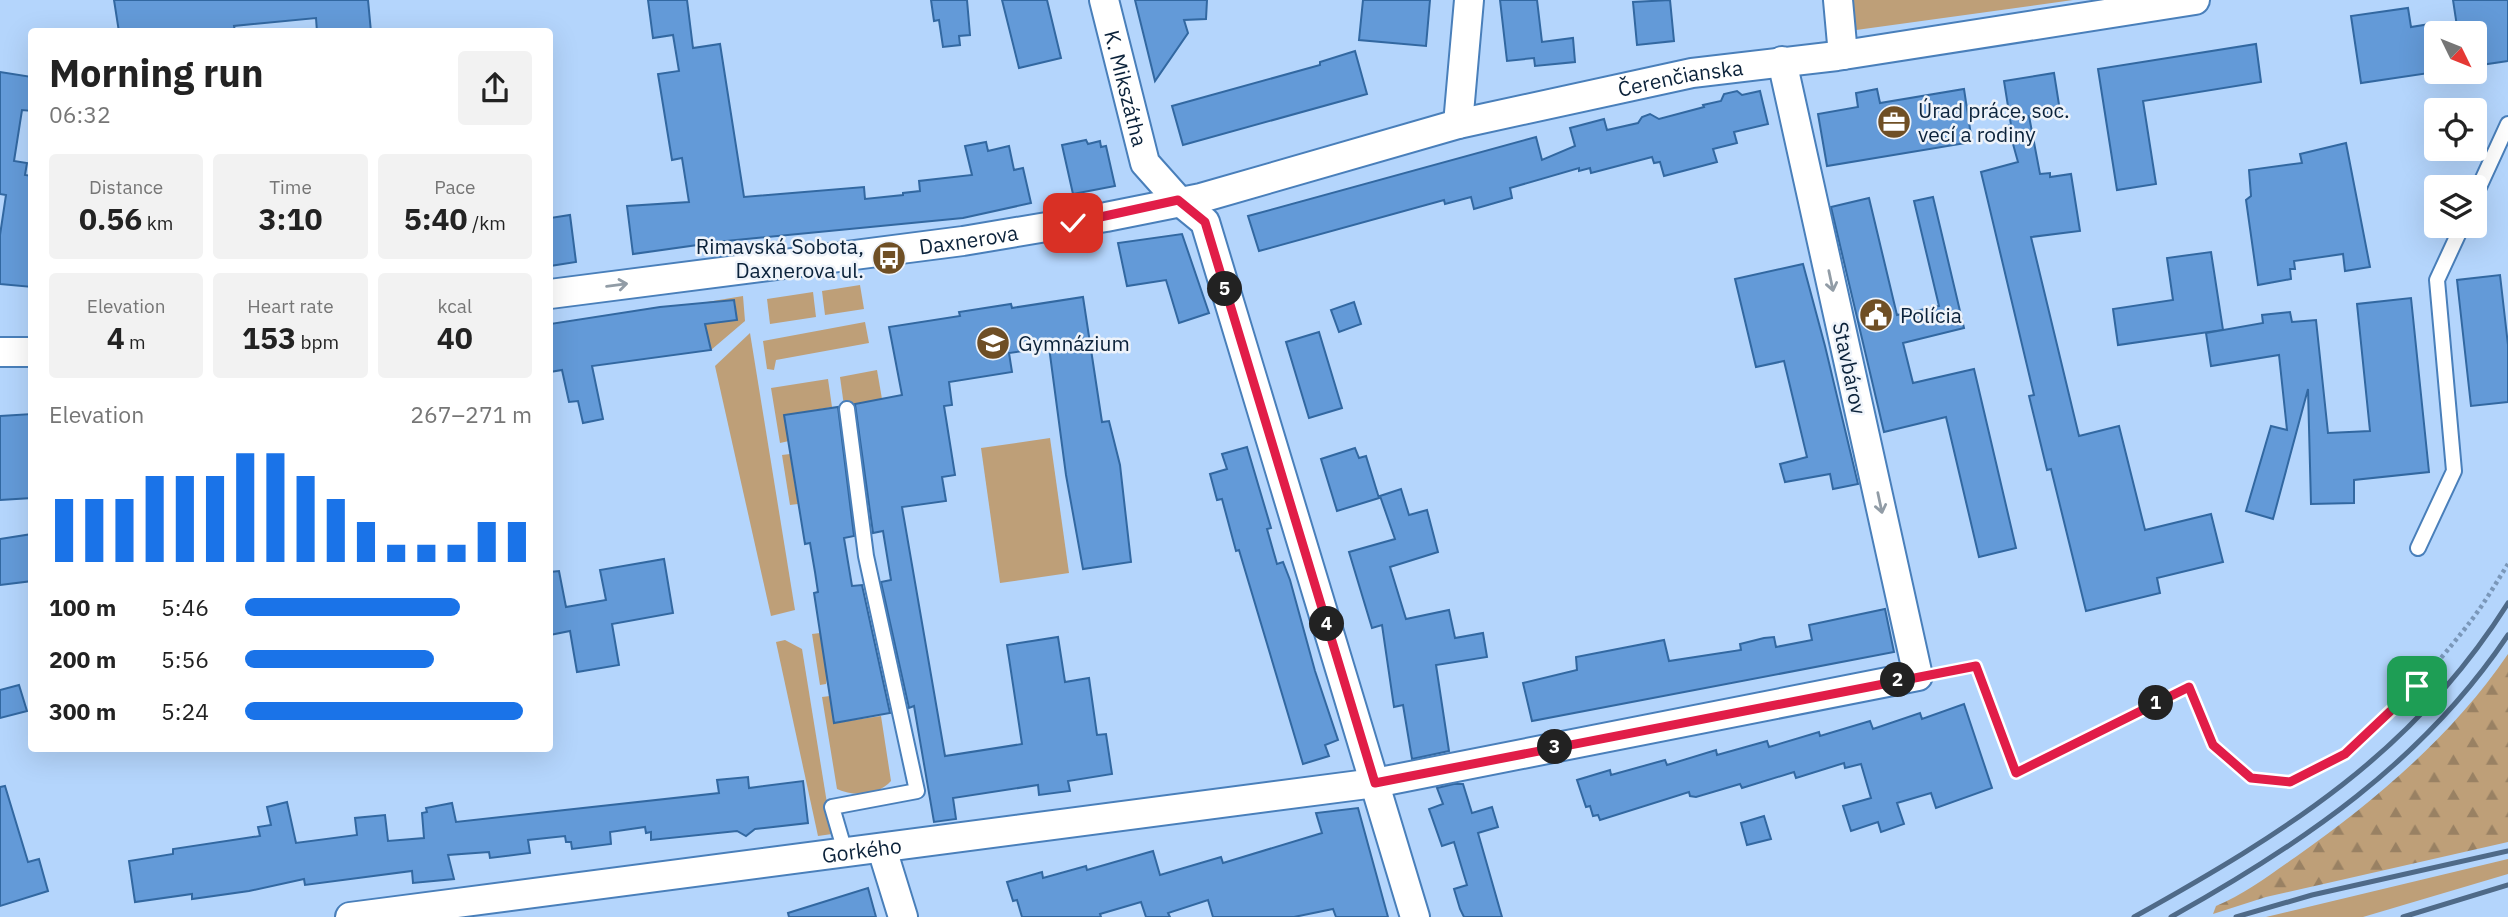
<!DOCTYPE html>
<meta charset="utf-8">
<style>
:root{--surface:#fff;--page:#f2f2f2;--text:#222;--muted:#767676;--accent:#1a73e8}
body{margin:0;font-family:"IBM Plex Sans",sans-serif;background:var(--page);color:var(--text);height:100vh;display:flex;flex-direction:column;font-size:26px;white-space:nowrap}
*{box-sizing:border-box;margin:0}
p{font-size:23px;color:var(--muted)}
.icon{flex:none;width:38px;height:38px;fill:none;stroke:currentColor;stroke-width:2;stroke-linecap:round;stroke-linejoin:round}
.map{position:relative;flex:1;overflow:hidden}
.details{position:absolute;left:28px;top:28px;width:525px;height:724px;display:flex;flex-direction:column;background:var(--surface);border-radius:7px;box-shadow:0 7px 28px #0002}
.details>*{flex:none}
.needle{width:46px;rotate:133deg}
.tools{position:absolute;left:2424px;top:21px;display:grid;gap:14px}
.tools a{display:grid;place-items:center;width:63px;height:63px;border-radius:7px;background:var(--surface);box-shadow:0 7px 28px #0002;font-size:35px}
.pin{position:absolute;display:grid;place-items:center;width:60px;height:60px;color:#fff;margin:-30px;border-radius:14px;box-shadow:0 4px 10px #0006}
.km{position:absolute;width:35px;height:35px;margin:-18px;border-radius:50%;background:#222;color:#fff;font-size:19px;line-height:35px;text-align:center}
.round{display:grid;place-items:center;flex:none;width:74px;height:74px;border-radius:7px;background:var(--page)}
.summary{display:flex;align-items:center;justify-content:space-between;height:119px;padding:0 21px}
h1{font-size:38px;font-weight:700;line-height:52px}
.stats{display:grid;grid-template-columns:repeat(3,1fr);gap:10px;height:119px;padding:7px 21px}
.stats div{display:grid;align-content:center;border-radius:7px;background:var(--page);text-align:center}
.stats b{font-size:30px;font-weight:700}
.stats small{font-size:19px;font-weight:400}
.stats p{font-size:19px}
.chart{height:196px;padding:14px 21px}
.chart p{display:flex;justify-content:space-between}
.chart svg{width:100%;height:126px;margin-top:7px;stroke:var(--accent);stroke-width:6}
ul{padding:0 21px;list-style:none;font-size:23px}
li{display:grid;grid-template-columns:112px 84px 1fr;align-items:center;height:52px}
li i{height:18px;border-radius:9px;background:var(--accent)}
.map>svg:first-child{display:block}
</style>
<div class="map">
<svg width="2508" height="917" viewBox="0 0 2508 917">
<defs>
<pattern id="forest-firs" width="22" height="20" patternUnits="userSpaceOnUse" patternTransform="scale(1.75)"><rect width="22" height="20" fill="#be9f78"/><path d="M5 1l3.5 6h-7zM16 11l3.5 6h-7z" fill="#998163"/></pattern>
</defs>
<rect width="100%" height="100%" fill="#b4d5fc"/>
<!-- green -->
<g fill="#be9f78">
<path d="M 1842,0 L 2073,0 L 1849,31 Z"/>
<path d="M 860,285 L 864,309 L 825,315 L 822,291 Z"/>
<path d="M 813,292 L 816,317 L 770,324 L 767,299 Z"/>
<path d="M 743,296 L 745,321 L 711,350 L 705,324 L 737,320 L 735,301 L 701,303 Z"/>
<path d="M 865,322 L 869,343 L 776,360 L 774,370 L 767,369 L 763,341 Z"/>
<path d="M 750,333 L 795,610 L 771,616 L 715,366 Z"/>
<path d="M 877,370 L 882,399 L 844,406 L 840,377 Z"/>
<path d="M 828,379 L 832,407 L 785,415 L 789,441 L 780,443 L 771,388 Z"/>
<path d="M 1050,438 L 1069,573 L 1000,583 L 981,448 Z"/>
<path d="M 790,454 L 798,504 L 790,505 L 782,455 Z"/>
<path d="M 820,633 L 827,679 L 826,684 L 820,685 L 812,634 Z"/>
<path d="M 785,640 L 802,649 L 832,834 L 818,836 L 776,642 Z"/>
<path d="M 830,696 L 834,723 L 881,716 L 891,781 C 879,795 854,797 837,789 L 822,697 Z"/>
<path d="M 2508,859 L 2508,874 L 2363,917 L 2266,917 Z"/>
</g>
<!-- forest -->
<path fill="url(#forest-firs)" d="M 2508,654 L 2508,842 L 2266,897 L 2213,914 L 2216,906 C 2245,894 2271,874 2297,856 C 2375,801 2454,734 2508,654 Z"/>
<!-- building -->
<g fill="#639ad8" stroke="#3268a1" stroke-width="2">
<path d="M 114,0 L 368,0 L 371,32 L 317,32 L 316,18 L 234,26 L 235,31 L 119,32 Z"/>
<path d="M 648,0 L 687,0 L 693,48 L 720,44 L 744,197 L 864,187 L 865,199 L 903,195 L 903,193 L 920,191 L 919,181 L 972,175 L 965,146 L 986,142 L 988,151 L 1009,146 L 1014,170 L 1023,168 L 1031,203 L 963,218 L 726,241 L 633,254 L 627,206 L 689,202 L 682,158 L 672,160 L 658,74 L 679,71 L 673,35 L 653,38 Z"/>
<path d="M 931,0 L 967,0 L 970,35 L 959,36 L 960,45 L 943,47 L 939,20 L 934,21 Z"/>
<path d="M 1002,0 L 1047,0 L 1061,58 L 1019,68 Z"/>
<path d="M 1135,0 L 1207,0 L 1206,19 L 1184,20 L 1188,33 L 1155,81 Z"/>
<path d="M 1363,0 L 1430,0 L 1426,46 L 1359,40 Z"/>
<path d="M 1500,0 L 1537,0 L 1542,42 L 1573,38 L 1575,62 L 1535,66 L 1534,58 L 1507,61 Z"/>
<path d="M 1670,0 L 1674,41 L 1637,45 L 1633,2 Z"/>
<path d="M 2453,0 L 2508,0 L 2508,61 L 2474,66 L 2474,33 L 2458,33 Z"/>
<path d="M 2408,8 L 2411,27 L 2436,23 L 2436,72 L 2361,83 L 2351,16 Z"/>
<path d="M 2256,44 L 2261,82 L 2143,101 L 2156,184 L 2117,190 L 2098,69 Z"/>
<path d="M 1355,51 L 1367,94 L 1183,145 L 1172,106 L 1320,65 L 1320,62 Z"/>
<path d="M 0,72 L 32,77 L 32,111 L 22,110 L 14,161 L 27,163 L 25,175 L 32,176 L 32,287 L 0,284 L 0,235 L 6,195 L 0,194 Z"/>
<path d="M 2054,73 L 2060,111 L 2029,116 L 2040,174 L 2050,173 L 2050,177 L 2071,174 L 2080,231 L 2031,237 L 2079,436 L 2119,426 L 2145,530 L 2211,514 L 2223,562 L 2157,578 L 2160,593 L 2086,611 L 2051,469 L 2047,470 L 2029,396 L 2034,395 L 1981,172 L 2018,162 L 2008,126 L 2011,125 L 2004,81 Z"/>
<path d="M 1877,89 L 1880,103 L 1964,89 L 1972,142 L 1827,166 L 1818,114 L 1858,107 L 1856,93 Z"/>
<path d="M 1737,91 L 1742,95 L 1760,91 L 1768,124 L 1734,132 L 1737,143 L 1713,149 L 1717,162 L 1664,176 L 1660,162 L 1654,163 L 1652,157 L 1591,173 L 1590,168 L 1579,171 L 1579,168 L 1510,188 L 1512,198 L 1474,209 L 1471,197 L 1445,204 L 1444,200 L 1259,251 L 1248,216 L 1536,137 L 1542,160 L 1575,146 L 1570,128 L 1604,119 L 1607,130 L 1638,123 L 1642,117 L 1650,114 L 1659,119 L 1704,107 L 1703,105 L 1721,101 L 1724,94 Z"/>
<path d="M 1086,140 L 1088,144 L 1100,141 L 1101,147 L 1106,146 L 1115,186 L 1073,194 L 1062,145 Z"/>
<path d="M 2346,143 L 2370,267 L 2345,271 L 2343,254 L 2294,261 L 2295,269 L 2290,269 L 2291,279 L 2258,285 L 2246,200 L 2251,196 L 2249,170 L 2302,163 L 2300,154 Z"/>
<path d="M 1933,197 L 1964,328 L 1903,343 L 1913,383 L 1974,369 L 2016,548 L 1979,557 L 1946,417 L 1884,432 L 1831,207 L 1869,198 L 1897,315 L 1939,306 L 1914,201 Z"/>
<path d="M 570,215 L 576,262 L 550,266 L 550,218 Z"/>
<path d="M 1182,234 L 1209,313 L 1179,323 L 1166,280 L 1127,286 L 1118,243 Z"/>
<path d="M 2211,252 L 2223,330 L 2118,345 L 2113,309 L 2173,300 L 2167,258 Z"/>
<path d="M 1803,264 L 1825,346 L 1858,484 L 1833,489 L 1830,474 L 1785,482 L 1780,464 L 1807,457 L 1784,361 L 1756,367 L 1735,279 Z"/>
<path d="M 2500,275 L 2508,345 L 2508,402 L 2471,406 L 2457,280 Z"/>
<path d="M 1083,297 L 1102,422 L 1109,421 L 1120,465 L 1131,562 L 1083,569 L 1066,475 L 1049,347 L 1009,353 L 1012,372 L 949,382 L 952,405 L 944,406 L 955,475 L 942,477 L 946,501 L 902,507 L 945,756 L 1022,744 L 1007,645 L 1058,637 L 1065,682 L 1089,678 L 1097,735 L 1106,734 L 1112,774 L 1068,781 L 1070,791 L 1039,795 L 1038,785 L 953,798 L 956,819 L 934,822 L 914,706 L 909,708 L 881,582 L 891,580 L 883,531 L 873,533 L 855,404 L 902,395 L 889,327 L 960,316 L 959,312 L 1011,304 L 1012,308 Z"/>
<path d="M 2411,298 L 2429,472 L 2354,480 L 2354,503 L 2311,504 L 2308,389 L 2273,519 L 2246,511 L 2271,426 L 2287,430 L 2279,355 L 2211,366 L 2206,333 L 2263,323 L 2262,315 L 2290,312 L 2292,322 L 2316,320 L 2328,433 L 2370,431 L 2357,304 Z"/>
<path d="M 734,300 L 737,320 L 705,324 L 711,350 L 592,366 L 603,419 L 583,423 L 578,401 L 569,402 L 562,370 L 550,372 L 550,324 L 660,307 Z"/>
<path d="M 1354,302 L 1361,324 L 1339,332 L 1331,310 Z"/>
<path d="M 1319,332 L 1342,408 L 1309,418 L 1286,342 Z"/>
<path d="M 838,407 L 854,536 L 844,538 L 852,586 L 862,585 L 890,713 L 834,723 L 814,593 L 818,592 L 815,572 L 810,543 L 805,544 L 784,415 Z"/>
<path d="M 32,414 L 32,498 L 0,500 L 0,416 Z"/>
<path d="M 1247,447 L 1271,528 L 1267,529 L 1277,564 L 1283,562 L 1290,580 L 1315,671 L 1338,740 L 1325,745 L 1329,756 L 1303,764 L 1239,550 L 1236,551 L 1222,499 L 1217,500 L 1210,474 L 1227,469 L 1222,454 Z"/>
<path d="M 1355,448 L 1359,458 L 1366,456 L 1379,498 L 1337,511 L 1321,459 Z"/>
<path d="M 1401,489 L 1409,515 L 1427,510 L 1438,552 L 1390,567 L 1406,619 L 1449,610 L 1455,638 L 1483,633 L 1487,657 L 1436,665 L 1449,751 L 1412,759 L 1403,705 L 1394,707 L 1382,625 L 1372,628 L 1349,552 L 1395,539 L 1380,496 Z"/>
<path d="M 32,534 L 32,581 L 0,585 L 0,539 Z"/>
<path d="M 664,559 L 673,613 L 612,624 L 619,665 L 577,672 L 570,631 L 550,635 L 550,572 L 559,571 L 566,607 L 606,600 L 600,570 Z"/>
<path d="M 1885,609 L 1894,652 L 1532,721 L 1523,683 L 1577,670 L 1576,657 L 1664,640 L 1669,661 L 1741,650 L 1740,644 L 1764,638 L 1774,637 L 1776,647 L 1812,640 L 1809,625 Z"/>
<path d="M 19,685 L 27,711 L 0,718 L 0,690 Z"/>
<path d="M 1964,704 L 1992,788 L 1936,808 L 1931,793 L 1897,803 L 1904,824 L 1881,832 L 1878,822 L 1851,831 L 1843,806 L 1871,798 L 1861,764 L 1845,768 L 1844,763 L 1796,778 L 1794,772 L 1742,788 L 1740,784 L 1696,797 L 1690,796 L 1689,792 L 1600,820 L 1598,815 L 1593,816 L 1590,806 L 1586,807 L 1577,780 L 1610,770 L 1611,775 L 1665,760 L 1667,765 L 1716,750 L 1717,755 L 1767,741 L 1769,747 L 1819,732 L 1820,736 L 1870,721 L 1873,729 L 1920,713 L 1922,719 Z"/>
<path d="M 748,777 L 749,788 L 803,781 L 808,823 L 755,829 L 746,836 L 737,831 L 651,840 L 651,832 L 646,833 L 645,827 L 610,832 L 611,844 L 572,849 L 571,842 L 566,842 L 565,836 L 528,840 L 530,853 L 490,858 L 489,852 L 448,855 L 454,879 L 413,883 L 412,871 L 305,885 L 304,879 L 249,891 L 192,899 L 192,894 L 135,902 L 129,861 L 173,854 L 173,849 L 260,836 L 258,827 L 271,825 L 267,807 L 287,802 L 296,843 L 357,835 L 355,818 L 385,815 L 388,841 L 424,838 L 422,813 L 427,812 L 426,808 L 452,803 L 456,822 L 719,793 L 717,780 Z"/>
<path d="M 1454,784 L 1463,784 L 1472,813 L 1492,807 L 1498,827 L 1478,833 L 1502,917 L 1464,917 L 1460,909 L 1454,889 L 1467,885 L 1454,842 L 1442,846 L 1429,809 L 1443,804 L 1437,788 Z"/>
<path d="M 5,786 L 28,862 L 39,859 L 48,891 L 0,906 L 0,787 Z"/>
<path d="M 1358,808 L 1388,917 L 1336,917 L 1333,909 L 1294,917 L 1213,917 L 1208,900 L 1168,913 L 1170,917 L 1146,917 L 1141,902 L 1100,914 L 1101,917 L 1022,917 L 1017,900 L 1013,901 L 1007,882 L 1042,872 L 1043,878 L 1086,866 L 1087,870 L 1153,851 L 1160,875 L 1221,857 L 1223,863 L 1322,833 L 1316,813 Z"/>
<path d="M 1764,816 L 1771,839 L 1747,845 L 1741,823 Z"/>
<path d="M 868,888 L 876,917 L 789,917 L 788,913 Z"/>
</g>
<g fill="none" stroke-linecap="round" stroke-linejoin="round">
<!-- service casing -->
<g stroke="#497fba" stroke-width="18">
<g id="service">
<path d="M 2474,198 L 2508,124"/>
<path d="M 2418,548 L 2454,471 L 2437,280 L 2462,226"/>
<path d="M 846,855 L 832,807 L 917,791 L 866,556 L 847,409"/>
</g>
</g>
<!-- minor casing -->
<g stroke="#497fba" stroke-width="32">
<g id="minor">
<path id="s1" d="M 1104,0 L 1145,163 L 1178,200 L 1205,222 L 1415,917"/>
<path d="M 1838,0 L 1843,55"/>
<path d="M 1458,124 L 1469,0"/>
<path id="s2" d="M 550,294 L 963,241 L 1106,217 L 1201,198 L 1458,124 L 1692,73 L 1837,56 L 2195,0"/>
<path d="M 0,352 L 32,352"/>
<path d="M 882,849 L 903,917"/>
<path id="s3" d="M 350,917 L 1375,783 L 1918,676 L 1782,61"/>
</g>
</g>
<!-- path -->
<path stroke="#7a97b9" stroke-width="4.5" stroke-dasharray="3.5 3.5" stroke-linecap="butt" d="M 1941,672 L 1976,666 L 2016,773 L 2189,687 C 2203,721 2215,760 2250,778 C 2316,811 2435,668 2470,622 C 2484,604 2496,583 2508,564"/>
<!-- service -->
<use href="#service" stroke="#fff" stroke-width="14"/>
<!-- minor -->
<use href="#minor" stroke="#fff" stroke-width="28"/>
<!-- rail -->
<g stroke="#4f6a88" stroke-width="5">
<path d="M 2134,917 C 2286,832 2413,754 2508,603"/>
<path d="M 2171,917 C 2302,844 2423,762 2508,635"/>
<path d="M 2236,917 L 2312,895 L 2508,851"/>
<path d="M 2403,917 L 2508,885"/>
</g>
</g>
<!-- one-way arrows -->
<defs><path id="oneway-shaft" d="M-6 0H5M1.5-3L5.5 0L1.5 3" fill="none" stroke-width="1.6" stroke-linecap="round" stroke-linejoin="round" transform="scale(1.75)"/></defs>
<g stroke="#919ca6">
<use href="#oneway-shaft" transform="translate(1831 281) rotate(78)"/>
<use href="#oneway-shaft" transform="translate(617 285) rotate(-7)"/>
<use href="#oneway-shaft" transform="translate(1880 503) rotate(78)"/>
</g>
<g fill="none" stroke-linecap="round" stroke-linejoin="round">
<!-- route casing -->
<g stroke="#fff" stroke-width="14">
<path id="route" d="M 1073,223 L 1178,200 L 1205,222 L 1375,783 L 1976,666 L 2016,773 L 2189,687 L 2213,745 L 2251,778 L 2290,782 L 2345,754 L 2417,686"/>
</g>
<!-- route -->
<use href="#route" stroke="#e11d48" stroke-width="9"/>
</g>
<!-- icons -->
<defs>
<g id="office-disc" transform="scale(1.75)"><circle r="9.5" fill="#6f4f25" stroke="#eef3fa"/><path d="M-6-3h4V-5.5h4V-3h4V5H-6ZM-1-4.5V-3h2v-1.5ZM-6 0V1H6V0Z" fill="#fff"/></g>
<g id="bus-disc" transform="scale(1.75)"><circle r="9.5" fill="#6f4f25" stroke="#eef3fa"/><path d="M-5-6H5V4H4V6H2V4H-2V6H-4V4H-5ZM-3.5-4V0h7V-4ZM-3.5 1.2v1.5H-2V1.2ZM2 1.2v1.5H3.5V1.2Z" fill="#fff"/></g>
<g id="civic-disc" transform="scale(1.75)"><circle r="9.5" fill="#6f4f25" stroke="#eef3fa"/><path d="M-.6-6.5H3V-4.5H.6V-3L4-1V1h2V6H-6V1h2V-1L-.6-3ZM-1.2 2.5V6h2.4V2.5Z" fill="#fff"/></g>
<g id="school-disc" transform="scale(1.75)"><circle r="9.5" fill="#6f4f25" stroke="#eef3fa"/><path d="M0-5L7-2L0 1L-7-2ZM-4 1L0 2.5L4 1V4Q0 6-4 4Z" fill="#fff"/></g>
</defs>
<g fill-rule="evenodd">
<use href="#office-disc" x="1894" y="122"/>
<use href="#bus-disc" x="889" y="258"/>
<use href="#civic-disc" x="1876" y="315"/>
<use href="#school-disc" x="993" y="343"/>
</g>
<g text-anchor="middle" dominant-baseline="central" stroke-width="5" stroke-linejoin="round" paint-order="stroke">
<!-- street labels -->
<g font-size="21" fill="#0b223a" stroke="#eef3fa">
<text stroke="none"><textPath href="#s2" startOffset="1153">Čerenčianska</textPath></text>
<text stroke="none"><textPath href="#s1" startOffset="91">K. Mikszátha</textPath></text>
<text stroke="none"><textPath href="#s2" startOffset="422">Daxnerova</textPath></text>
<text transform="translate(1850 368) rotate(78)">Stavbárov</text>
<text stroke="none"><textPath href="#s3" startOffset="516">Gorkého</textPath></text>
</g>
<!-- poi labels -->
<g font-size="21" fill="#0b223a" stroke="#eef3fa" text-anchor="start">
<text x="1918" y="110">Úrad práce, soc.<tspan x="1918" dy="24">vecí a rodiny</tspan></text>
<text x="864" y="246" text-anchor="end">Rimavská Sobota,<tspan x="864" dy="24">Daxnerova ul.</tspan></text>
<text x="1900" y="315">Polícia</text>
<text x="1018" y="343">Gymnázium</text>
</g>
</g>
</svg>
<div class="tools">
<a><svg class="needle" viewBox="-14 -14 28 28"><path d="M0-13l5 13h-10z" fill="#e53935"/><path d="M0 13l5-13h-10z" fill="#767676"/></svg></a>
<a><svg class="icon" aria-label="locate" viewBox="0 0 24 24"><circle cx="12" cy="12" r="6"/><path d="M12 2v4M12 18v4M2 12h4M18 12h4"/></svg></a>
<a><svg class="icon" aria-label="layers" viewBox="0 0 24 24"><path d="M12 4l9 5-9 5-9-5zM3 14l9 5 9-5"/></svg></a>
</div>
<div class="pin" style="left:2417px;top:686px;background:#1e9e55"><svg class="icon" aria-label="arrive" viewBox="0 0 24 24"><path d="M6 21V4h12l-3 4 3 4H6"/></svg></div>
<div class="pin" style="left:1073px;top:223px;background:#d93025"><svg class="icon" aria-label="check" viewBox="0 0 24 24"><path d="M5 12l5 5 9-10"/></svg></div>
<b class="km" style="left:2156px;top:703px">1</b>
<b class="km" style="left:1898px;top:680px">2</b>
<b class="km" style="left:1555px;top:747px">3</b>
<b class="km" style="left:1327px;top:624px">4</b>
<b class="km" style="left:1225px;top:289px">5</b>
<section class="details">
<div class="summary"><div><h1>Morning run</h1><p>06:32</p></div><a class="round"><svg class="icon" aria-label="share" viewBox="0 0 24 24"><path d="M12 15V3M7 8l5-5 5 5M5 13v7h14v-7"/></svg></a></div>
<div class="stats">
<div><p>Distance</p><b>0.56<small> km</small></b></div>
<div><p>Time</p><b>3:10</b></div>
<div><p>Pace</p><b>5:40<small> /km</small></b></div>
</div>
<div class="stats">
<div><p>Elevation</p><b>4<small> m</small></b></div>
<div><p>Heart rate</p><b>153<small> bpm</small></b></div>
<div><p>kcal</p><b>40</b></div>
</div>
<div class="chart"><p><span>Elevation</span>267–271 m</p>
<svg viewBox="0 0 160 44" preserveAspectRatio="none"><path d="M5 44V22M15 44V22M25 44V22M35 44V14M45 44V14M55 44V14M65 44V6M75 44V6M85 44V14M95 44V22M105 44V30M115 44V38M125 44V38M135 44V38M145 44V30M155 44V30"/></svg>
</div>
<ul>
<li><b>100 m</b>5:46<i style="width:75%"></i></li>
<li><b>200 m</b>5:56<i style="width:66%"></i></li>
<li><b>300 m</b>5:24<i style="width:97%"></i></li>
</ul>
</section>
</div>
